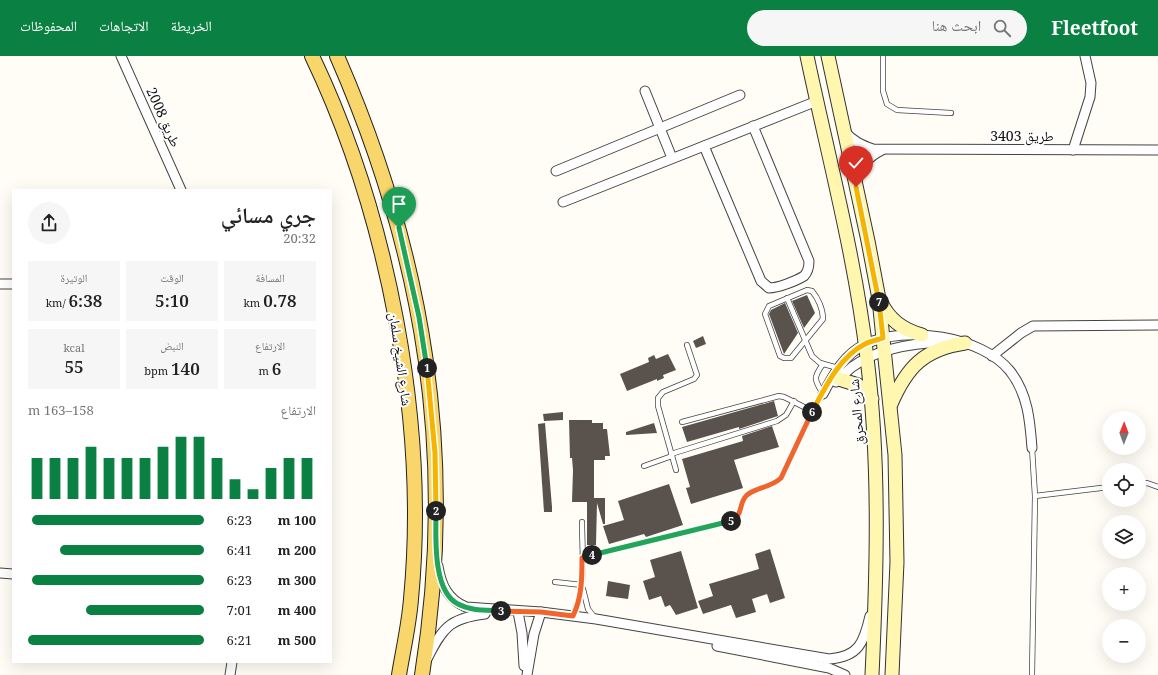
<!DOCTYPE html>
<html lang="ar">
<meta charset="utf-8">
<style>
:root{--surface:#fff;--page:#f6f6f6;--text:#222;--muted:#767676;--accent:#0b8043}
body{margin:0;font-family:"Noto Serif","Noto Naskh Arabic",serif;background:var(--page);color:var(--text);direction:rtl;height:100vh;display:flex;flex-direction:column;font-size:15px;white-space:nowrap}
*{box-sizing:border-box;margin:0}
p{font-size:13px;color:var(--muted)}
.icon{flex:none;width:22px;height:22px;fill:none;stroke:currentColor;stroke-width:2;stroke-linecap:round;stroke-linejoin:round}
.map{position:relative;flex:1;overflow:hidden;direction:ltr}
.drawer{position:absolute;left:12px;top:133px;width:320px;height:474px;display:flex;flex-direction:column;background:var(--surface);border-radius:0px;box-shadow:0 4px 16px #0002;direction:rtl}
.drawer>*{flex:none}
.needle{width:26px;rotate:1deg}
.fabs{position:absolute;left:1102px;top:355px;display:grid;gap:8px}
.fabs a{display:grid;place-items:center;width:44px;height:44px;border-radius:50%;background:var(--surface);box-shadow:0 4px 16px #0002;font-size:20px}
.pin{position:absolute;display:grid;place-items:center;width:34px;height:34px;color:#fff;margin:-41px -17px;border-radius:50% 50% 50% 0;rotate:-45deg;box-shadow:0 0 4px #0007}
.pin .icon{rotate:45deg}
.km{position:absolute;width:20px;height:20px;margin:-10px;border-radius:50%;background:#222;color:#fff;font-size:11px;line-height:20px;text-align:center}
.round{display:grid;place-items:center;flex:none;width:42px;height:42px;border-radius:21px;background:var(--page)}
.overview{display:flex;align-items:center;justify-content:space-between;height:68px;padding:0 16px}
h1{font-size:22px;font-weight:600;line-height:30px}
.metrics{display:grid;grid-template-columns:repeat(3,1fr);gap:6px;height:68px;padding:4px 16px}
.metrics div{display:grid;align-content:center;border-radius:0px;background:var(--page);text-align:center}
.metrics b{font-size:17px;font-weight:600}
.metrics small{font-size:11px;font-weight:400}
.metrics p{font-size:11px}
.chart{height:112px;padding:8px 16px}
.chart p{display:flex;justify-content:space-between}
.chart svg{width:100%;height:72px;margin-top:4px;stroke:var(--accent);stroke-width:6}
ul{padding:0 16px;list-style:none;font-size:13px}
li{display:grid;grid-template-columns:64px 48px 1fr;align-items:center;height:30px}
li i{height:10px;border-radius:5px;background:var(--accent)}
header{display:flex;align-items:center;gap:24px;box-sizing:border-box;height:56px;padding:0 20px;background:var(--accent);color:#fff}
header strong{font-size:19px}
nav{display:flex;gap:22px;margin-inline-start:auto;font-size:14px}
.search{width:280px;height:36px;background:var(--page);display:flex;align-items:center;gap:10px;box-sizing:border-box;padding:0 14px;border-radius:22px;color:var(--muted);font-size:15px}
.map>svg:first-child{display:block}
</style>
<header>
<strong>Fleetfoot</strong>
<div class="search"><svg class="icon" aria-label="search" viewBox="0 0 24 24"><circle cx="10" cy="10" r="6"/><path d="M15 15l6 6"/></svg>ابحث هنا</div>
<nav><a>الخريطة</a><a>الاتجاهات</a><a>المحفوظات</a></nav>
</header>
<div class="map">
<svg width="1158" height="619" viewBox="0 0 1158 619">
<rect width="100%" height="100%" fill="#fffdf5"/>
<!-- building -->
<g fill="#5a524d">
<path d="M 807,239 L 815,257 L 804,272 L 792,245 Z"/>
<path d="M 785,247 L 798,277 L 784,298 L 769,258 L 771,254 Z"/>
<path d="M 703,280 L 706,288 L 696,292 L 693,285 Z"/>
<path d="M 668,298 L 676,314 L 663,319 L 664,322 L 657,325 L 657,323 L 627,335 L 620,318 L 649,306 L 648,302 L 654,299 L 656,303 Z"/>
<path d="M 774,345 L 778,360 L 739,373 L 739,371 L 687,386 L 682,371 Z"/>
<path d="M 563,356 L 563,364 L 544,365 L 543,358 Z"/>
<path d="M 569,364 L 592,364 L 592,367 L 603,367 L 603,373 L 607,373 L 610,400 L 605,400 L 605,404 L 594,404 L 594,442 L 605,442 L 605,468 L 603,468 L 597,447 L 596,489 L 587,489 L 587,446 L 572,446 L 573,414 L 572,402 L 570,402 Z"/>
<path d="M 545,367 L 552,451 L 552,456 L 544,456 L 538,368 Z"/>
<path d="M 654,367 L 657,377 L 626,379 L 626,376 Z"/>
<path d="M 772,370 L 779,391 L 734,404 L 743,432 L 691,448 L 686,432 L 690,431 L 682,403 L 743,385 L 742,380 Z"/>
<path d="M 669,428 L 683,469 L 646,481 L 644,478 L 609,488 L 603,470 L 624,464 L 618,445 Z"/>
<path d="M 770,493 L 785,542 L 770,547 L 767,538 L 752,543 L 756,556 L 736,562 L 731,549 L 703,558 L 698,545 L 713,540 L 709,528 L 759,513 L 755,498 Z"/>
<path d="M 681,495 L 698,552 L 676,559 L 670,549 L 665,551 L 661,540 L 649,544 L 643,525 L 655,521 L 650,504 Z"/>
<path d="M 608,525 L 630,529 L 628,543 L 606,540 Z"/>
</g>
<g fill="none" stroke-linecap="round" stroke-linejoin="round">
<!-- lane casing -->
<g stroke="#444" stroke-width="6">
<g id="lane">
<path d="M 883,0 L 883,35 L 887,48 L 897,54 L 951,57"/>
<path d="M 807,234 L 812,235 C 818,242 823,253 823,263 L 791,302 L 784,302 L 780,300 L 765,258 L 769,250 Z"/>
<path d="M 787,242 L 812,300 L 820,307 L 838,312"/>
<path d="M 682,366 L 779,340 L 784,341 L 812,355"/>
<path d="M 1032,392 L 1035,440 L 1032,619"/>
<path d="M 671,398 L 777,365 L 786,359 L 794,345"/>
<path d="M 644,410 L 672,400"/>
<path d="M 676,414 L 658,350 L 658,342 L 663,336 L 694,323 L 697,319 L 687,289"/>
<path d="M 1139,428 L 1147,427 L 1158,431"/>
<path d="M 1035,440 L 1109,431"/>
<path d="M 582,502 L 733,465 C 744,457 739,444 749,438 C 759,431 771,431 781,422 L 812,355 L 823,338 C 814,323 813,322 823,308"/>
<path d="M 555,526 L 582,529"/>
<path d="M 583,533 L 588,553 L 595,562"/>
<path d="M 573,560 C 587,531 582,497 582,466"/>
</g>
</g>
<!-- street casing -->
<g stroke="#444" stroke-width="11">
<g id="street">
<path d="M 121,0 L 181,134"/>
<path d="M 645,35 L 672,102"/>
<path d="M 845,76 C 853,85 861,89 873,93 L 1158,94"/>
<path d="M 704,90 L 761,225 L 769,232 C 778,232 796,225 804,220 C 808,216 809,210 809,205 L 753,70"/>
<path d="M 1073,94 L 1090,41 L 1091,27 L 1085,0"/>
<path d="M 556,115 L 740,39"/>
<path d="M 857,126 C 859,111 868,101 882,94"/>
<path d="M 563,146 L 817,45"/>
<path d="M 0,228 L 13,228"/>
<path d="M 992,300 L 1021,277 L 1033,270 L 1158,269"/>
<path d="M 836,326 C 841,321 846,316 852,311 C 878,292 913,287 945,286"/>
<path d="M 823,338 C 833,319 845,297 866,288 C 905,269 982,280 1010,315 C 1028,338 1030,365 1032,392"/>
<path d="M 438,510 C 441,529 448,544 466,551 L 541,556 L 596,563 L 829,603 C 859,601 864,586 870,560"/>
<path d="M 0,517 L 13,518"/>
<path d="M 518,556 L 522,577 L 524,610"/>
<path d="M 717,590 L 829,612 L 845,619"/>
<path d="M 427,603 C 442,573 449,562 485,558"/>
<path d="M 230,619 L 232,606"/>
<path d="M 527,619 L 534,578 L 541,556"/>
</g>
</g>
<!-- secondary casing -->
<g stroke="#333" stroke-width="15">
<g id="secondary">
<path d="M 807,0 C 828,100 855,200 867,302 C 880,407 877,513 872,619"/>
<path d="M 828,0 L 868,185 L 879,243 L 883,283 L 895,399 L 897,506 L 892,619"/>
<path d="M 881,246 C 889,264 903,274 922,279"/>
<path d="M 839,323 L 858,329 L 872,343"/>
<path d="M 891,348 C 907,311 924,293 965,287"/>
</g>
</g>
<!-- primary casing -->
<g stroke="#222" stroke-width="16">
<g id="primary">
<path d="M 312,0 C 388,159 428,367 411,543 C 409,569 403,594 399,619"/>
<path d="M 337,0 C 425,201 457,402 422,619"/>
</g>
</g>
<!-- lane -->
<use href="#lane" stroke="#fff" stroke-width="4.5"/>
<!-- street -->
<use href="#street" stroke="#fff" stroke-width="9"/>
<!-- secondary -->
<use href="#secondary" stroke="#fff6b0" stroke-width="13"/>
<!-- primary -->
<use href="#primary" stroke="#f9d66b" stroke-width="14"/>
</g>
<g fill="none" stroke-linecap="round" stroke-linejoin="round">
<!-- split-1 casing -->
<g stroke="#fff" stroke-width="8">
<path id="split-1" d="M 399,172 L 419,261 L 427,312"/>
</g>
<!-- split-2 casing -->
<g stroke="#fff" stroke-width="8">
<path id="split-2" d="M 427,312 L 435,397 L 436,455"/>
</g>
<!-- split-3 casing -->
<g stroke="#fff" stroke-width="8">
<path id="split-3" d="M 436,455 C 436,479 432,535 458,548 C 471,555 486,554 501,555"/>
</g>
<!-- split-4 casing -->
<g stroke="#fff" stroke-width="8">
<path id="split-4" d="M 501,555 L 541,556 L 573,560 C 582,541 582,522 582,502 L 592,499"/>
</g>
<!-- split-5 casing -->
<g stroke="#fff" stroke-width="8">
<path id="split-5" d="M 592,499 L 731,465"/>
</g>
<!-- split-6 casing -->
<g stroke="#fff" stroke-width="8">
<path id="split-6" d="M 731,465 C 744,459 738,447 747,439 C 757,431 770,432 781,422 L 812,356"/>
</g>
<!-- split-7 casing -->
<g stroke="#fff" stroke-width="8">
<path id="split-7" d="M 812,356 C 825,332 839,301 865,288 C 871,285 877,284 883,282 L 879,246"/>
</g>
<!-- split-8 casing -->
<g stroke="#fff" stroke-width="8">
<path id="split-8" d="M 856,131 L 879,246"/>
</g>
<!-- split-1 -->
<use href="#split-1" stroke="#22a559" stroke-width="5"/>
<!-- split-2 -->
<use href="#split-2" stroke="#f5b400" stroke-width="5"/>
<!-- split-3 -->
<use href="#split-3" stroke="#22a559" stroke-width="5"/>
<!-- split-4 -->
<use href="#split-4" stroke="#f0652b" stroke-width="5"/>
<!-- split-5 -->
<use href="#split-5" stroke="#22a559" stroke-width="5"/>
<!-- split-6 -->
<use href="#split-6" stroke="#f0652b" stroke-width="5"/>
<!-- split-7 -->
<use href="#split-7" stroke="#f5b400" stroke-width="5"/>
<!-- split-8 -->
<use href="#split-8" stroke="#f5b400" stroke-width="5"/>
</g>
<g text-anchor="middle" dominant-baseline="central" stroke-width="4" stroke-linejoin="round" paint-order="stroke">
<!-- street labels -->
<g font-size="14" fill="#111" stroke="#fff">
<text transform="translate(164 61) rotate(66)">طريق 2008</text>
<text x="1022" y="79">طريق 3403</text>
<text transform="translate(401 303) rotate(82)">شارع الشيخ سلمان</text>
<text transform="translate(856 356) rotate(-95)">شارع المحرق</text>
</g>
</g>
</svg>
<div class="fabs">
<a><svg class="needle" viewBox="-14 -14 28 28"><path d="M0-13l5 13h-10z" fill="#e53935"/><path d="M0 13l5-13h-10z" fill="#767676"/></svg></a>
<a><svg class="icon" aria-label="locate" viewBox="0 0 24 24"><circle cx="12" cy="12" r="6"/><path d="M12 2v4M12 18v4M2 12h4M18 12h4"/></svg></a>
<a><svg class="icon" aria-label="layers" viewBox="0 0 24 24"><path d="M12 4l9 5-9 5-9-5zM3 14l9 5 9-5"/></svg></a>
<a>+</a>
<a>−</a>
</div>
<div class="pin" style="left:399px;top:172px;background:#1e9e55"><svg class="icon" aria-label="arrive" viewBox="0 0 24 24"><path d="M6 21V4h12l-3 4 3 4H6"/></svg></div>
<div class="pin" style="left:856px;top:131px;background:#d93025"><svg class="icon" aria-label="check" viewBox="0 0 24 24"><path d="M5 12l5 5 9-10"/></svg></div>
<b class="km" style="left:427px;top:312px">1</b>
<b class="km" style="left:436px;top:455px">2</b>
<b class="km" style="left:501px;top:555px">3</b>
<b class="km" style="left:592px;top:499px">4</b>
<b class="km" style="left:731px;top:465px">5</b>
<b class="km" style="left:812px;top:356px">6</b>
<b class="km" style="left:879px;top:246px">7</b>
<section class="drawer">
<div class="overview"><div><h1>جري مسائي</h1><p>20:32</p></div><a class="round"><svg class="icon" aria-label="share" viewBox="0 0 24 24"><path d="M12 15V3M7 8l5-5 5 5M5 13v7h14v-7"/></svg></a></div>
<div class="metrics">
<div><p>المسافة</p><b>0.78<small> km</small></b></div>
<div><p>الوقت</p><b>5:10</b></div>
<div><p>الوتيرة</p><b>6:38<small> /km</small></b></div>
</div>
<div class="metrics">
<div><p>الارتفاع</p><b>6<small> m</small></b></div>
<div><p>النبض</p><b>140<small> bpm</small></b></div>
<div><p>kcal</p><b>55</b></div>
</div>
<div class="chart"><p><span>الارتفاع</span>158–163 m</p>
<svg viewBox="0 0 160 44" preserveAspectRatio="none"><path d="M5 44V19M15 44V19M25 44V19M35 44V12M45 44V19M55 44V19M65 44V19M75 44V12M85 44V6M95 44V6M105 44V19M115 44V32M125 44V38M135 44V25M145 44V19M155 44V19"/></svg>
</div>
<ul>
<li><b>100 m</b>6:23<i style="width:98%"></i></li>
<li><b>200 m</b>6:41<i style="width:82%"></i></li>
<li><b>300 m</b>6:23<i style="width:98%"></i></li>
<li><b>400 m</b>7:01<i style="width:67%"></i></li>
<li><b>500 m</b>6:21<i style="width:100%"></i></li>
</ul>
</section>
</div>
